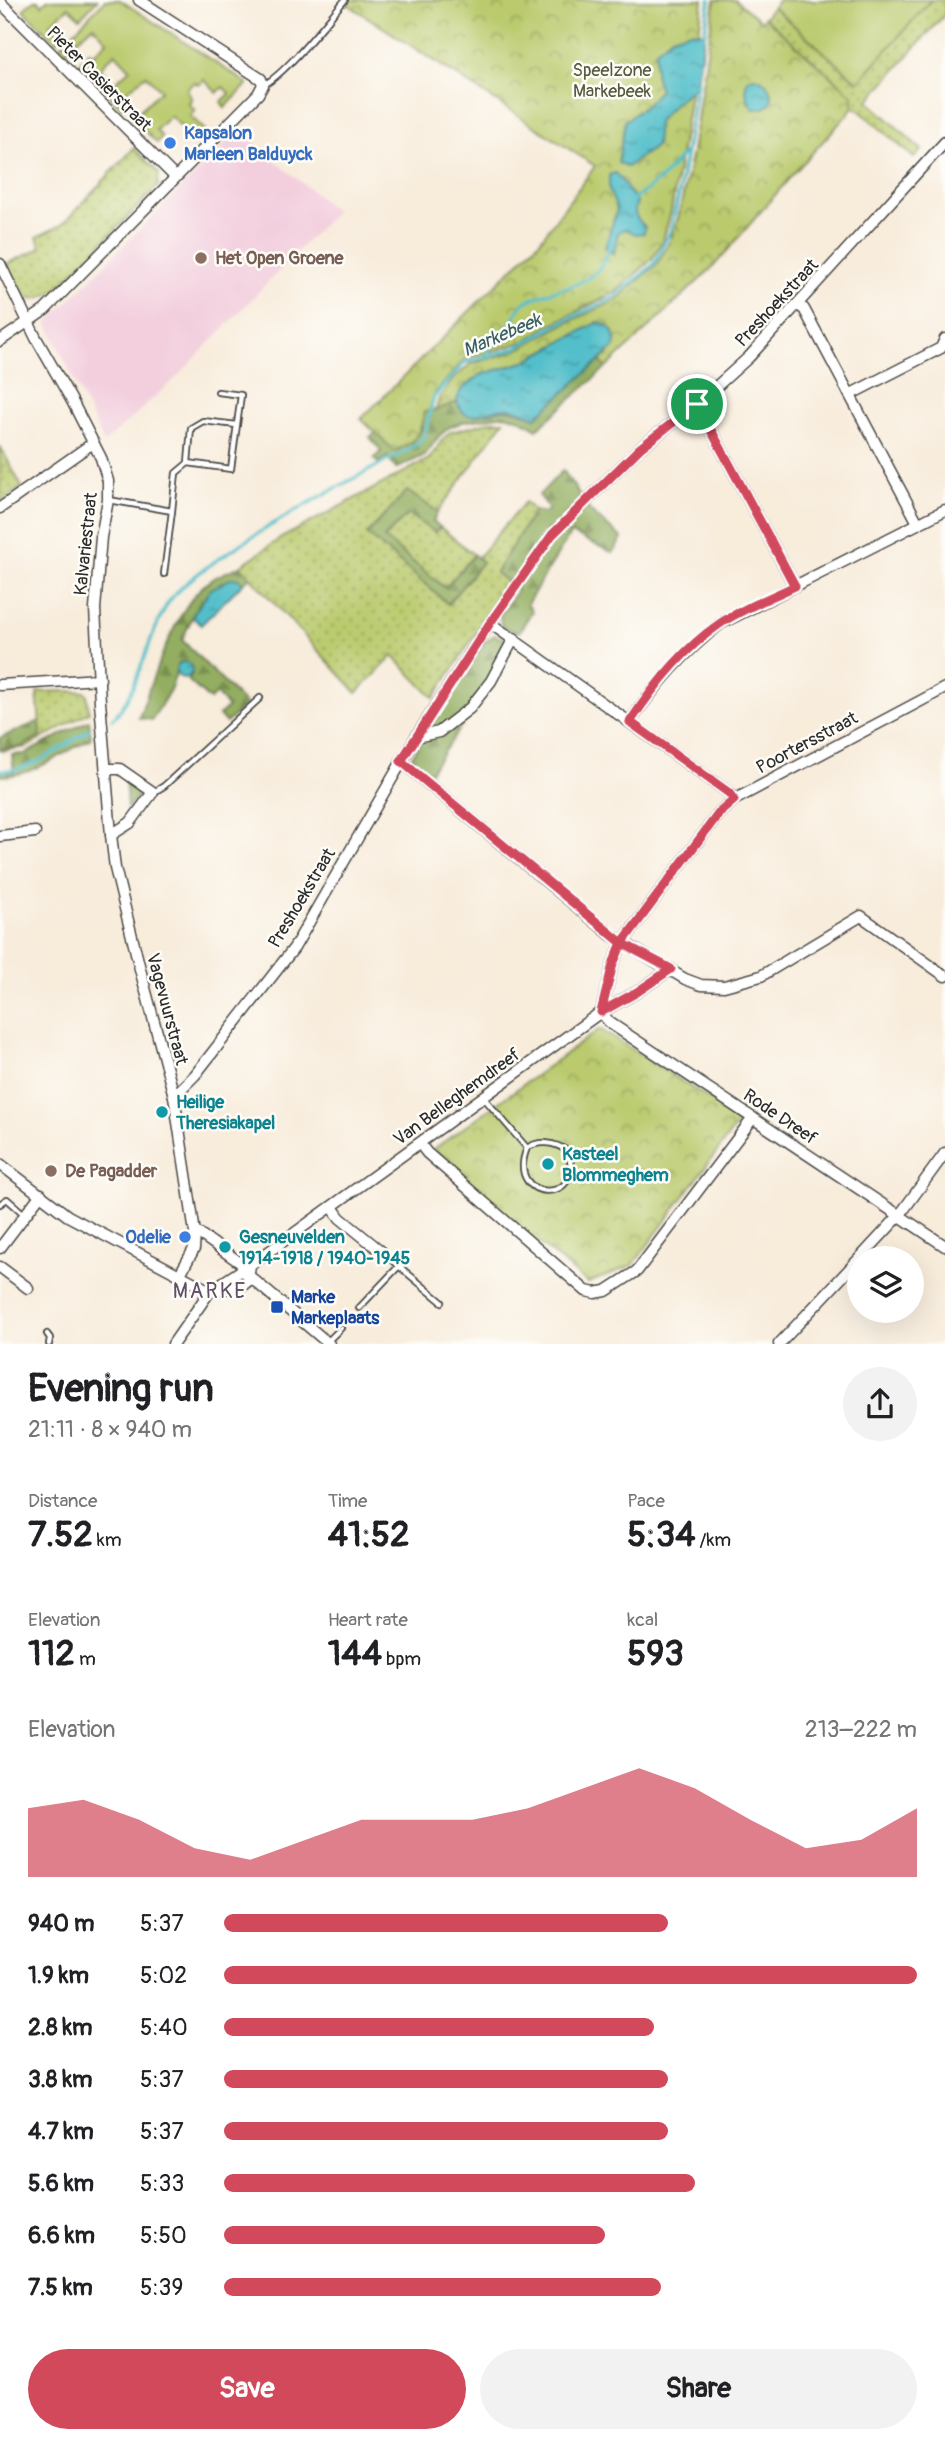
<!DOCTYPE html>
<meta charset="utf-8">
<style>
:root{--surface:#fff;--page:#f2f2f2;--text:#202124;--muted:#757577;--accent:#d1495b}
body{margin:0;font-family:Pangolin,sans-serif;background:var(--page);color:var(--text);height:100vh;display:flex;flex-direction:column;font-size:26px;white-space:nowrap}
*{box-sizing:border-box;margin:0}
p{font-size:23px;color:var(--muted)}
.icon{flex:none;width:38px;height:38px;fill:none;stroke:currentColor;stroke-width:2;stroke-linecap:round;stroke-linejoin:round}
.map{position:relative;height:1344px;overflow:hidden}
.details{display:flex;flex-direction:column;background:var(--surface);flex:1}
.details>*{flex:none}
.tools{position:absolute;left:847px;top:1246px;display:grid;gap:14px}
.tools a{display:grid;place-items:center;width:77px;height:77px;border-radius:50%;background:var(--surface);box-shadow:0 7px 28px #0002;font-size:35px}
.pin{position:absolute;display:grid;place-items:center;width:60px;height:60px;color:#fff;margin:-30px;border:4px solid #fff;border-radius:50%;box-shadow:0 2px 7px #0007}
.round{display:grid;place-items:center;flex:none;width:74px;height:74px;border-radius:37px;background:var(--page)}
.head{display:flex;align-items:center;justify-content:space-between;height:119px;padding:0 28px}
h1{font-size:38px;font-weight:800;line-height:52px}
.stats{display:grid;grid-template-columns:repeat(3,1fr);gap:10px;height:119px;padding:7px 28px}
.stats div{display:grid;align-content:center}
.stats b{font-size:35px;font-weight:800}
.stats small{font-size:19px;font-weight:400}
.stats p{font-size:19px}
.chart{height:196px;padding:14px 28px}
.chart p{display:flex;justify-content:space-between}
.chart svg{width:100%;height:126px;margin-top:7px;fill:var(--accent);opacity:.7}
.cta{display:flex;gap:14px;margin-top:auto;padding:14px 28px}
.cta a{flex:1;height:80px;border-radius:42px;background:var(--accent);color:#fff;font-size:28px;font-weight:800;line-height:80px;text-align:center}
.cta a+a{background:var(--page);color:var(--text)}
ul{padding:0 28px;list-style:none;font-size:23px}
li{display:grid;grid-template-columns:112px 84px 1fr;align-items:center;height:52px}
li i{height:18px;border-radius:9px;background:var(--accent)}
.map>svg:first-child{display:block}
</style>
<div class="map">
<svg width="945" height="1344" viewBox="0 0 945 1344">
<defs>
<pattern id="grass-dots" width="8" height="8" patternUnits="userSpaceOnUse" patternTransform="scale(1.75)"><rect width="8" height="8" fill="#baca6d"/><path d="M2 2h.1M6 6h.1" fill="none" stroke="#97a45a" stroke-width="1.8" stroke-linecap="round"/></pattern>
<pattern id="forest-firs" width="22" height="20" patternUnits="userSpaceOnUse" patternTransform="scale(1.75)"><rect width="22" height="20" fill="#93ae60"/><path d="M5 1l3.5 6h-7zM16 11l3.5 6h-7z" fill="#788e4f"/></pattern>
<pattern id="park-crowns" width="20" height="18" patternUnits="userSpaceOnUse" patternTransform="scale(1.75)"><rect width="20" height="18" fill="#baca6d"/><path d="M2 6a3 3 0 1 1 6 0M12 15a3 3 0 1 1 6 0" fill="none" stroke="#97a45a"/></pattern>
<pattern id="water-ripples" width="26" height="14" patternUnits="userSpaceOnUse" patternTransform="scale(1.75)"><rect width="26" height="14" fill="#52bfca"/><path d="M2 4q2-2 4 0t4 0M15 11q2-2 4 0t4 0" fill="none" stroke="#449ba4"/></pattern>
</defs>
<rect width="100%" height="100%" fill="#fdfcf7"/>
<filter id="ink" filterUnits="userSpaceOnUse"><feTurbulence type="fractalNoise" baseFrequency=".0143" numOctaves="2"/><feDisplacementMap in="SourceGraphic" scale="14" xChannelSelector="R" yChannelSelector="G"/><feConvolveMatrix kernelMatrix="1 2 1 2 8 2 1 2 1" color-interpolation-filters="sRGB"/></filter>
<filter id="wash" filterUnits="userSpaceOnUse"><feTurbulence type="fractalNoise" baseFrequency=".00686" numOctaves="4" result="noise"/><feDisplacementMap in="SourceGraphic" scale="28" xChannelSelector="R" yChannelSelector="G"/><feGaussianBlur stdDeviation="1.57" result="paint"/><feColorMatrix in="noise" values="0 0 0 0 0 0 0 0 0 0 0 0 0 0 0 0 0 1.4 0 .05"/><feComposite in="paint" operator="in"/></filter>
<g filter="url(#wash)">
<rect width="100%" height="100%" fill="#f8ecdb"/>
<!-- built -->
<path fill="#f3cfde" d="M 238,130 L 336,211 L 176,378 L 104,443 L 47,323 Z"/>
<!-- grass -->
<g fill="url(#grass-dots)" stroke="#727a4c" stroke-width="2">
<path d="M 931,0 L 945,0 L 945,14 L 868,101 L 922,150 L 914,158 L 860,111 L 845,101 L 761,21 L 773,7 L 858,82 Z"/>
<path d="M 134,148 L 159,173 L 158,186 L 56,290 C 23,311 22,291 7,264 L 41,248 L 37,237 L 63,224 Z"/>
<path d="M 492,421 L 504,421 L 438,512 L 407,491 L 368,534 L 448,604 L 482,562 L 477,558 L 525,502 L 534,511 L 496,572 L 509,583 L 434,698 L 393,656 L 357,693 L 240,566 L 281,538 L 429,459 L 443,439 L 451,432 Z"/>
<path d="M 0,446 L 22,487 L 0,502 Z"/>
<path d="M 409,513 L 435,533 L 440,527 L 474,555 L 445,589 L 384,538 Z"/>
<path d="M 71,691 L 85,692 L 87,694 L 89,712 L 27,747 L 0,751 L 21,747 L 41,736 L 37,692 Z"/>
</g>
<!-- forest -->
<g fill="url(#forest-firs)" stroke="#5f6c46" stroke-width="2">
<path d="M 600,361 L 606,368 L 537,429 L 518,418 L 504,415 L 463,422 L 450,427 L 439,436 L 425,455 L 396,469 L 387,457 L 378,463 L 374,459 L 381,451 L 370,437 L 376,433 L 396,451 L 421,431 L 424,412 L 436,410 L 457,402 L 475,416 C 504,406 509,408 536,417 L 556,397 Z"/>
<path d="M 563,470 L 591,512 L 622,538 L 613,553 L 571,533 L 527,604 L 532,611 L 519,632 L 507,629 L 501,625 L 500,615 L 517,590 L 496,573 L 534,511 L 545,513 L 549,508 L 539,495 Z"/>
<path d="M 407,491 L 438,512 L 433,521 L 440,527 L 435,533 L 408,514 L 384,538 L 445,588 L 474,555 L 482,562 L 448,604 L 367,534 Z"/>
<path d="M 240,566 L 250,577 L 243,583 L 238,579 L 194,613 L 182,640 L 246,705 L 226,723 L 219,715 L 228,707 L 216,694 L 210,700 L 188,680 L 192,674 L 185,662 L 179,663 L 171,688 L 152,720 L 139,718 C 151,682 175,612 202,587 C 213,577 226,572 240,566 Z"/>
<path d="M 495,635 L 504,639 L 506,643 L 485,691 L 430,772 L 410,759 L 484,642 Z"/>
<path d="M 89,720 L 91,738 C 63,753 33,777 0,776 L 0,772 L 14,772 L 12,755 L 25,754 Z"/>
<path d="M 40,721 L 41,736 L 21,747 L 0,749 L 0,738 Z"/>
<path d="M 125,777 L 140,788 L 141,792 L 127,809 Z"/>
</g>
<!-- park -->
<g fill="url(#park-crowns)" stroke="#727a4c" stroke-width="2">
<path d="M 349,0 L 703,0 L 695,64 L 671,212 L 663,240 L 652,259 L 616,292 L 548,326 L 523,342 L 465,359 L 435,393 L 429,411 L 424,412 C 420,436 417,440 395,451 L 361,419 L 539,242 L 595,166 L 346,3 Z"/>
<path d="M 715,0 L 735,0 L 761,21 L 764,17 L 853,96 L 853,106 L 848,114 L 793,174 L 714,266 L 606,368 L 600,361 L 614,348 L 598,322 L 524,362 L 480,375 L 461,390 L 457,402 L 436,410 L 439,398 L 454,378 L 471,364 L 515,351 L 562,325 L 615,301 L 657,264 L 670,241 L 679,215 L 692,153 Z"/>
<path d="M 600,1029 L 741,1119 L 633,1265 L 588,1283 L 492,1205 L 434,1149 Z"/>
</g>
<!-- garden -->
<g fill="#baca6d" stroke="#727a4c" stroke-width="2">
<path d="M 34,0 L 38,0 L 42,5 L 47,0 L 97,0 L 80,18 L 69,7 L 50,24 L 62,37 L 56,42 L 23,10 Z"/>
<path d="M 105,0 L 120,0 L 248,84 L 225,108 L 221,102 L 230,94 L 223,87 L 217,93 L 204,80 L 199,85 L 194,82 L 187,89 L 192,99 L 188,103 L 195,110 L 190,116 L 206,131 L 196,141 L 170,116 L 156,130 L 162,137 L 157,143 L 132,118 L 161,90 L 146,75 L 121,96 L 127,102 L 121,108 L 105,91 L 130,69 L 115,53 L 100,68 L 108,77 L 99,85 L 78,64 L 89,51 L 93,55 L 107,41 L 93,26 L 71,45 L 73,47 L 65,51 L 60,46 Z"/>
<path d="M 779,0 L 931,0 L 858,82 L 773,7 Z"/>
</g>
<!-- water -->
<g fill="url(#water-ripples)" stroke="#3e757a" stroke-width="2">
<path d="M 691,31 L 705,33 L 696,86 L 677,101 L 658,121 L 656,146 L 627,167 L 618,163 L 625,121 L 645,106 L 660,90 L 655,74 L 656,50 L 672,37 Z"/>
<path d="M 754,77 C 766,79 770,88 772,99 L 770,104 L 764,108 L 753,109 C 747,99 743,89 748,79 Z"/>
<path d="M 616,173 L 637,202 C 632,214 637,219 645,227 L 644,233 L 635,234 L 626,229 L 618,232 L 614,254 L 605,248 L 617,209 L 609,190 L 609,175 Z"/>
<path d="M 598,322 C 612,325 617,335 614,348 L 536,417 C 528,414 518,409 509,408 C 488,406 463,431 457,399 L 461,390 L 480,375 L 524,362 Z"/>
<path d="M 232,578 L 238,579 L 243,583 L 201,625 L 193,618 L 194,613 L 211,589 Z"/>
<circle cx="184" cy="670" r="8"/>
</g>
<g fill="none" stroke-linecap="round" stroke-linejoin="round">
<!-- stream -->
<g stroke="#52bfca" stroke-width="3.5">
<path d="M 704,36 L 710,0"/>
<path d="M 633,200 L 663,177 L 684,153"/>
<path d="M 486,355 C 490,349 493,341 497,336 C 501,332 506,330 509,325 C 515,319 517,308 524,303 C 554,284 601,292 609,246"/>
<path d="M 112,719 C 138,696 147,635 168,603 C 180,585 203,570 220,558 C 280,517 342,484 406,451 L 423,439 L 434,397 L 464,363 L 516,348 L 558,324 L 613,298 L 654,264 L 670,232 L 679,193 L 697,82"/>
<path d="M 0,770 C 27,775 66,744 89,730"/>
</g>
</g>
</g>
<g filter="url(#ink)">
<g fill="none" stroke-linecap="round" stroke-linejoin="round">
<!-- lane casing -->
<g stroke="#4a4845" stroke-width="8">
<g id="lane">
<path d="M 264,85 C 289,70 325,23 345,0"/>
<path d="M 188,463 L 191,428 L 203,421 L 237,425"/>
<path d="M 109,500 L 172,511 L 176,473 L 188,463 L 231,469 L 241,395 L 218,392"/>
<path d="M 164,574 L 172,511"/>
<path d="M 154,792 L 164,786 L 260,698"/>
<path d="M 483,1097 L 527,1148 C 504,1204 589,1205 567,1151 C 555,1142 539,1140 527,1148"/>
<path d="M 0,1204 L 7,1199 L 24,1214"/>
<path d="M 383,1253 L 442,1302"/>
<path d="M 359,1308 L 399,1266"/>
<path d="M 47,1334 L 50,1338 L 49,1344"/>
<path d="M 327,1342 L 341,1328"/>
</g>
</g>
<!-- street casing -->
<g stroke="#4a4845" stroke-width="13">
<g id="street">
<path d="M 0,2 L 175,177"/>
<path d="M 0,264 L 36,338 L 72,401 L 101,458 L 108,481 L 108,500 L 101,537 L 95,609 L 100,702 L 111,835 L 115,868 L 141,973 L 174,1096 L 195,1233 L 194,1249 L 180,1274"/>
<path d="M 798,305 L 804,309 L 918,523"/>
<path d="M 0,341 L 45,310 L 258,94 L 263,85 L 261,79 L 139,0"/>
<path d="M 851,394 L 941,348 L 945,339"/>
<path d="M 697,404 L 795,586"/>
<path d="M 0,508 L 93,443"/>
<path d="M 490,623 L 729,793 L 734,800"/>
<path d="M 0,685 L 100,679"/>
<path d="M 630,722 C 655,685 684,652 720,624 L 945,510"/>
<path d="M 416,737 L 439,732 L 470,708 L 491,681 L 514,638"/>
<path d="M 401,761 L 611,935 L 685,979 L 701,985 L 724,986 L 761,976 L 861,916 L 945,976"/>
<path d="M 106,769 L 120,769 L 153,792 L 130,823 L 111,835"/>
<path d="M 0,836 L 35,832"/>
<path d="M 601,1012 L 613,964 L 622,943 L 719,813 L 734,800 L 945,688"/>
<path d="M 601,1012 L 610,1023 L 945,1246"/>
<path d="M 174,1096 L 195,1075 L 294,948 L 416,737 L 490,623 L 552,535 L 640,448 L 697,404 L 749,357 L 945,142"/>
<path d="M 420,1144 L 427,1153 L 586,1291 L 595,1293 L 606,1291 L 637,1271 L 753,1118"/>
<path d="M 0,1164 L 68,1216 L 210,1291 L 242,1286 L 248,1281 L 250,1265 L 260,1258 L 601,1012 L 637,992 L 671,969"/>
<path d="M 332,1207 L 340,1218 L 382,1252"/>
<path d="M 200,1234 L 242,1264"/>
<path d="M 0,1248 L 41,1194"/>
<path d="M 860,1258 L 899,1216 L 945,1153"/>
<path d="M 0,1267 L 28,1288"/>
<path d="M 173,1344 L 210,1291 L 242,1270 L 329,1344"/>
<path d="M 779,1344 L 859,1259"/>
</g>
</g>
<!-- lane -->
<use href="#lane" stroke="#fff" stroke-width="4.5"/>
<!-- street -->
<use href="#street" stroke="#fff" stroke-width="10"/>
</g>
</g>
<g fill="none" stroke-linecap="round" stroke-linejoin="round" filter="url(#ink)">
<!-- route casing -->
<g stroke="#fff" stroke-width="14">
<path id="route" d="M 697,404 L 640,448 L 552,535 L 490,623 L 401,761 L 622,943 L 613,964 L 601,1012 L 637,992 L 671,969 L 622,943 L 719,813 L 734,800 L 729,793 L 630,722 C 653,687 682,650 718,625 C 741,609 770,598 795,586 L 697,404"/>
</g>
<!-- route -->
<use href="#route" stroke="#d1495b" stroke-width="9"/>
</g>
<!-- markers -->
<g fill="#3f7fe0" stroke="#fdfcf7" stroke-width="2.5">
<circle cx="170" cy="143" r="7"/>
<circle cx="185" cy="1237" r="7"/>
</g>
<g fill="#8d6e63" stroke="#fdfcf7" stroke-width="2.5">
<circle cx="201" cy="258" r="7"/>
<circle cx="51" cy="1171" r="7"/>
</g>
<g fill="#0f9aa8" stroke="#fdfcf7" stroke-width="2.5">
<circle cx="162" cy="1112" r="7"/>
<circle cx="548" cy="1164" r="7"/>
<circle cx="225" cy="1247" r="7"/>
</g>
<rect fill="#1a4fb4" stroke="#fdfcf7" stroke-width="2.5" x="270" y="1300" width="14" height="14" rx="3.5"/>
<g text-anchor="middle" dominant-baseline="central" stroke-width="5" stroke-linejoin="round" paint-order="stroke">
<!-- park labels -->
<g font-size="18" fill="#565b3f" stroke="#fdfcf7">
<text x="612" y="70">Speelzone<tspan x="612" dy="21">Markebeek</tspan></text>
</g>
<!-- street labels -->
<g font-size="18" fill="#2b2b2b" stroke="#fdfcf7">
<text transform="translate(99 79) rotate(45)">Pieter Casierstraat</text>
<text transform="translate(777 303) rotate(-47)">Preshoekstraat</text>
<text transform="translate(86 544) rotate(-84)">Kalvariestraat</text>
<text transform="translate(807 743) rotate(-28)">Poortersstraat</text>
<text transform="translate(302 898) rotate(-59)">Preshoekstraat</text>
<text transform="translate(167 1009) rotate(75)">Vagevuurstraat</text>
<text transform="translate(457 1097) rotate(-36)">Van Belleghemdreef</text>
<text transform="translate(780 1117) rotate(34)">Rode Dreef</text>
</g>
<!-- shop labels -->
<g font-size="18" font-weight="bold" fill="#366cbe" stroke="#fdfcf7" text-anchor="start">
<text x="184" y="133">Kapsalon<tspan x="184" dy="21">Marleen Balduyck</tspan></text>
<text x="171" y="1237" text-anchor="end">Odelie</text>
</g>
<!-- education labels -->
<g font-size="18" font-weight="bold" fill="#785e54" stroke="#fdfcf7" text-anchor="start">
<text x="215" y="258">Het Open Groene</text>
<text x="65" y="1171">De Pagadder</text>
</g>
<!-- culture labels -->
<g font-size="18" font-weight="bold" fill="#0d838f" stroke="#fdfcf7" text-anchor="start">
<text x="176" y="1102">Heilige<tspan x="176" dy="21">Theresiakapel</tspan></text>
<text x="562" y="1154">Kasteel<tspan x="562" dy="21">Blommeghem</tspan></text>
<text x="239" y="1237">Gesneuvelden<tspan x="239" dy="21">1914-1918 / 1940-1945</tspan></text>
</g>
<!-- transit labels -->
<g font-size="18" font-weight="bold" fill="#164399" stroke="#fdfcf7" text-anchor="start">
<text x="291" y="1297">Marke<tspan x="291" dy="21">Markeplaats</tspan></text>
</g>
<!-- water labels -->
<g font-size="19" font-style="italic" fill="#395f63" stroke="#fdfcf7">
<text transform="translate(502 335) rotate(-23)">Markebeek</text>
</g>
<!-- quarter labels -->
<g font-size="21" letter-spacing="2" fill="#605067" stroke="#fdfcf7">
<text x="210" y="1291">MARKE</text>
</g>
</g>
</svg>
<div class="tools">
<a><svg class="icon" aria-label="layers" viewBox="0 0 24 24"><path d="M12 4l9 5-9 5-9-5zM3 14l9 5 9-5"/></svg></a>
</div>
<div class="pin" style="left:697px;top:404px;background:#1e9e55"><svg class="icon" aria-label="arrive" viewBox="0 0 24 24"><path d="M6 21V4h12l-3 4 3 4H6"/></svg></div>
</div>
<section class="details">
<div class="head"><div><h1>Evening run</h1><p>21:11 · 8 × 940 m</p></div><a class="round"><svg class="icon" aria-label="share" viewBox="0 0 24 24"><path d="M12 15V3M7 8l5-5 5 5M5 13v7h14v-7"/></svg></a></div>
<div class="stats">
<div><p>Distance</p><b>7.52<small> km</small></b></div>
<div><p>Time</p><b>41:52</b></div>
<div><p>Pace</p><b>5:34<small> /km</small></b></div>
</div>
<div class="stats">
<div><p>Elevation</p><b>112<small> m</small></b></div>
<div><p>Heart rate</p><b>144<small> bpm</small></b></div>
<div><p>kcal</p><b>593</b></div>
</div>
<div class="chart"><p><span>Elevation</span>213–222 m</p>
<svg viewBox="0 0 160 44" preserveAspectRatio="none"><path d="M0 44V20L10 17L20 24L30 34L40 38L50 31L60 24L70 24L80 24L90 20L100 13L110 6L120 13L130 24L140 34L150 31L160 20V44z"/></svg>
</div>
<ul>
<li><b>940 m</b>5:37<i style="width:64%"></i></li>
<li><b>1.9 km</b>5:02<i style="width:100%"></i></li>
<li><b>2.8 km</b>5:40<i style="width:62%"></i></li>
<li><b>3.8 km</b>5:37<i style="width:64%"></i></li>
<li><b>4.7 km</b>5:37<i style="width:64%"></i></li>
<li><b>5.6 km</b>5:33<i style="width:68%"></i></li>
<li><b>6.6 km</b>5:50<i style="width:55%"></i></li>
<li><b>7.5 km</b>5:39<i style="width:63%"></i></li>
</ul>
<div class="cta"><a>Save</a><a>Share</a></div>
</section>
